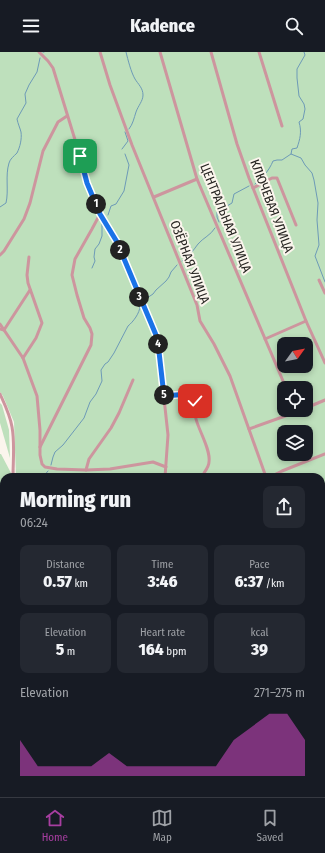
<!DOCTYPE html>
<meta charset="utf-8">
<style>
:root{--surface:#171b24;--page:#242831;--text:#f1f3f6;--muted:#9ea1a6;--line:#363941;--accent:#a73ea0}
body{margin:0;font-family:"Fira Sans Condensed",sans-serif;background:var(--page);color:var(--text);height:100vh;display:flex;flex-direction:column;font-size:15px;white-space:nowrap}
*{box-sizing:border-box;margin:0}
p{font-size:13px;color:var(--muted)}
.icon{flex:none;width:22px;height:22px;fill:none;stroke:currentColor;stroke-width:2;stroke-linecap:round;stroke-linejoin:round}
.map{position:relative;flex:1;overflow:hidden}
.drawer{position:absolute;left:0px;top:421px;width:325px;height:324px;display:flex;flex-direction:column;background:var(--surface);border-radius:12px 12px 0 0;box-shadow:0 2px 6px #0003}
.drawer>*{flex:none}
.needle{width:26px;rotate:57deg}
.fabs{position:absolute;left:277px;top:285px;display:grid;gap:8px}
.fabs a{display:grid;place-items:center;width:36px;height:36px;border-radius:8px;background:var(--surface);box-shadow:0 2px 6px #0003;font-size:20px}
.pin{position:absolute;display:grid;place-items:center;width:34px;height:34px;color:#fff;margin:-17px;border-radius:8px;box-shadow:0 2px 6px #0006}
.km{position:absolute;width:20px;height:20px;margin:-10px;border-radius:50%;background:#222;color:#fff;font-size:11px;line-height:20px;text-align:center}
.round{display:grid;place-items:center;flex:none;width:42px;height:42px;border-radius:8px;background:var(--page)}
.summary{display:flex;align-items:center;justify-content:space-between;height:68px;padding:0 20px}
h1{font-size:22px;font-weight:800;line-height:30px}
.metrics{display:grid;grid-template-columns:repeat(3,1fr);gap:6px;height:68px;padding:4px 20px}
.metrics div{display:grid;align-content:center;border-radius:8px;background:var(--page);text-align:center}
.metrics b{font-size:17px;font-weight:800}
.metrics small{font-size:11px;font-weight:400}
.metrics p{font-size:11px}
.chart{height:112px;padding:8px 20px}
.chart p{display:flex;justify-content:space-between}
.chart svg{width:100%;height:72px;margin-top:4px;fill:var(--accent);opacity:.7}
header{display:flex;justify-content:space-between;align-items:center;height:52px;padding:0 20px;background:var(--surface);font-size:18px;font-weight:800}
.tabs{display:flex;justify-content:space-around;align-items:center;height:56px;border-top:1px solid var(--line);background:var(--surface);font-size:11px;color:var(--muted)}
.tabs a{display:grid;justify-items:center;gap:2px}
.tabs .current{color:var(--accent)}
.map>svg:first-child{display:block}
</style>
<header><svg class="icon" aria-label="menu" viewBox="0 0 24 24"><path d="M4 6h16M4 12h16M4 18h16"/></svg>Kadence<svg class="icon" aria-label="search" viewBox="0 0 24 24"><circle cx="10" cy="10" r="6"/><path d="M15 15l6 6"/></svg></header>
<div class="map">
<svg width="325" height="745" viewBox="0 0 325 745">
<rect width="100%" height="100%" fill="#fbf5ed"/>
<!-- green -->
<g fill="#bee0bc" fill-rule="evenodd">
<path d="M 0,0 L 325,0 L 325,636 L 321,634 L 321,425 L 16,425 L 14,370 L 3,344 L 0,340 ZM 284,292 L 306,292 L 306,314 L 284,314 ZM 284,336 L 306,336 L 306,358 L 284,358 ZM 284,380 L 306,380 L 306,402 L 284,402 Z"/>
<path d="M 0,351 L 2,353 L 9,378 L 10,406 L 0,371 Z"/>
<path d="M 0,402 L 1,402 L 11,421 L 11,425 L 4,425 L 4,741 L 148,741 L 145,745 L 0,745 Z"/>
<path d="M 321,648 L 325,651 L 325,745 L 304,745 L 281,741 L 321,741 Z"/>
</g>
<g fill="none" stroke-linecap="round" stroke-linejoin="round">
<!-- stream -->
<g stroke="#6d9ab7" stroke-width="1">
<path d="M 43,0 L 44,0"/>
<path d="M 126,0 C 128,8 131,20 135,27 C 138,32 143,36 143,43 C 143,49 138,54 136,60 C 134,66 133,72 129,77"/>
<path d="M 304,0 L 305,3 L 297,17 L 297,26 L 299,44 L 304,52 L 305,57 L 303,67 L 299,70 C 302,80 300,87 297,96 L 292,97 L 291,102 L 301,106 L 305,113 L 312,121 L 314,128 L 318,151 L 317,168 L 319,193 L 315,204 L 325,230"/>
<path d="M 122,97 L 128,89 L 125,80"/>
<path d="M 255,132 C 262,126 269,119 273,109 L 277,108 L 282,108 L 291,102"/>
<path d="M 0,155 L 6,151 C 9,138 5,124 9,111 C 10,107 14,104 17,101 C 20,95 22,87 21,80 C 20,76 18,72 17,67 L 26,51 L 25,42 L 29,33 L 37,20 L 40,6"/>
<path d="M 108,163 L 111,154 L 116,152 L 124,139 L 129,113 L 125,102"/>
<path d="M 219,170 L 217,165 L 217,160 L 232,151 L 234,142 L 249,134"/>
<path d="M 182,209 C 189,204 193,199 198,192 C 203,186 211,183 215,176"/>
<path d="M 92,216 L 95,209 L 94,205 L 95,197 L 99,192 L 102,184 L 102,171"/>
<path d="M 144,248 L 153,242 L 156,238 L 166,229 L 169,225 L 171,220 L 177,213"/>
<path d="M 51,413 L 53,405 L 55,400 L 63,393 L 84,366 L 90,350 L 96,342 L 102,329 L 101,318 L 105,312 L 108,310 L 114,301 L 128,274 C 133,270 140,261 140,254"/>
<path d="M 43,425 L 48,419"/>
</g>
<!-- street -->
<g stroke="#cd959e" stroke-width="3">
<path d="M 39,0 L 48,9 L 53,16 L 80,104 L 87,131 L 100,162 L 117,190 L 156,283 L 158,291 L 168,383 L 165,425"/>
<path d="M 100,0 L 110,33 L 132,93 L 197,253 L 200,269 L 214,292 L 230,324 L 266,425"/>
<path d="M 160,0 L 197,127 L 286,336"/>
<path d="M 211,0 L 237,92 L 249,126 L 306,269 L 325,311"/>
<path d="M 259,0 L 282,74"/>
<path d="M 253,136 L 272,126 L 277,126 L 296,173"/>
<path d="M 154,145 L 197,127"/>
<path d="M 0,203 L 4,199 L 24,167 L 30,151 L 43,99 L 58,70 L 67,64"/>
<path d="M 319,228 L 325,241"/>
<path d="M 0,272 L 23,306 L 37,344 L 40,378 L 40,403 L 42,412 L 45,415 L 57,417 L 86,418 L 110,417 L 153,410 L 166,415"/>
<path d="M 0,277 L 4,278 L 30,238"/>
<path d="M 265,287 L 306,269"/>
<path d="M 23,306 L 36,286 L 42,271 L 28,231 L 27,223 L 29,205"/>
<path d="M 0,342 C 5,353 10,363 12,375 C 15,391 13,409 13,425"/>
<path d="M 164,344 L 188,342 C 199,344 194,359 196,367 C 199,379 211,398 209,410 C 209,414 206,418 204,421"/>
<path d="M 306,356 L 325,348"/>
<path d="M 249,377 L 302,358"/>
<path d="M 40,395 L 91,293 L 92,282 L 90,276 L 84,266 L 77,243 L 72,223 L 75,207 L 92,177 L 100,162"/>
<path d="M 86,418 L 89,407 L 111,376 L 119,361 L 133,328"/>
<path d="M 270,425 L 282,419 L 325,402"/>
<path d="M 321,496 L 325,500"/>
<path d="M 321,572 L 325,576"/>
<path d="M 321,608 L 325,613"/>
<path d="M 321,635 L 325,639"/>
<path d="M 321,643 L 325,646"/>
</g>
</g>
<g fill="none" stroke-linecap="round" stroke-linejoin="round">
<!-- route casing -->
<g stroke="#fff" stroke-width="8">
<path id="route" d="M 80,104 L 87,131 L 100,162 L 117,190 L 156,283 L 158,291 L 164,344 L 188,342 C 193,343 194,345 195,349"/>
</g>
<!-- route -->
<use href="#route" stroke="#1a73e8" stroke-width="5"/>
</g>
<g text-anchor="middle" dominant-baseline="central" stroke-width="4" stroke-linejoin="round" paint-order="stroke">
<!-- street labels -->
<g font-size="13" fill="#262421" stroke="#fbf5ed">
<text transform="translate(272 154) rotate(69)">КЛЮЧЕВАЯ УЛИЦА</text>
<text transform="translate(226 166) rotate(68)">ЦЕНТРАЛЬНАЯ УЛИЦА</text>
<text transform="translate(190 210) rotate(69)">ОЗЁРНАЯ УЛИЦА</text>
</g>
</g>
</svg>
<div class="fabs">
<a><svg class="needle" viewBox="-14 -14 28 28"><path d="M0-13l5 13h-10z" fill="#e53935"/><path d="M0 13l5-13h-10z" fill="#9ea1a6"/></svg></a>
<a><svg class="icon" aria-label="locate" viewBox="0 0 24 24"><circle cx="12" cy="12" r="6"/><path d="M12 2v4M12 18v4M2 12h4M18 12h4"/></svg></a>
<a><svg class="icon" aria-label="layers" viewBox="0 0 24 24"><path d="M12 4l9 5-9 5-9-5zM3 14l9 5 9-5"/></svg></a>
</div>
<div class="pin" style="left:80px;top:104px;background:#1e9e55"><svg class="icon" aria-label="arrive" viewBox="0 0 24 24"><path d="M6 21V4h12l-3 4 3 4H6"/></svg></div>
<div class="pin" style="left:195px;top:349px;background:#d93025"><svg class="icon" aria-label="check" viewBox="0 0 24 24"><path d="M5 12l5 5 9-10"/></svg></div>
<b class="km" style="left:96px;top:152px">1</b>
<b class="km" style="left:120px;top:198px">2</b>
<b class="km" style="left:139px;top:245px">3</b>
<b class="km" style="left:158px;top:292px">4</b>
<b class="km" style="left:164px;top:343px">5</b>
<section class="drawer">
<div class="summary"><div><h1>Morning run</h1><p>06:24</p></div><a class="round"><svg class="icon" aria-label="share" viewBox="0 0 24 24"><path d="M12 15V3M7 8l5-5 5 5M5 13v7h14v-7"/></svg></a></div>
<div class="metrics">
<div><p>Distance</p><b>0.57<small> km</small></b></div>
<div><p>Time</p><b>3:46</b></div>
<div><p>Pace</p><b>6:37<small> /km</small></b></div>
</div>
<div class="metrics">
<div><p>Elevation</p><b>5<small> m</small></b></div>
<div><p>Heart rate</p><b>164<small> bpm</small></b></div>
<div><p>kcal</p><b>39</b></div>
</div>
<div class="chart"><p><span>Elevation</span>271–275 m</p>
<svg viewBox="0 0 160 44" preserveAspectRatio="none"><path d="M0 44V22L10 38L20 38L30 38L40 38L50 30L60 38L70 38L80 38L90 38L100 38L110 38L120 22L130 14L140 6L150 6L160 22V44z"/></svg>
</div>
</section>
</div>
<nav class="tabs">
<a class="current"><svg class="icon" aria-label="home" viewBox="0 0 24 24"><path d="M3 11l9-7 9 7M6 9v11h12V9"/></svg>Home</a>
<a><svg class="icon" aria-label="map" viewBox="0 0 24 24"><path d="M3 6l6-2 6 2 6-2v14l-6 2-6-2-6 2zM9 4v14M15 6v14"/></svg>Map</a>
<a><svg class="icon" aria-label="saved" viewBox="0 0 24 24"><path d="M7 4h10v16l-5-4-5 4z"/></svg>Saved</a>
</nav>
